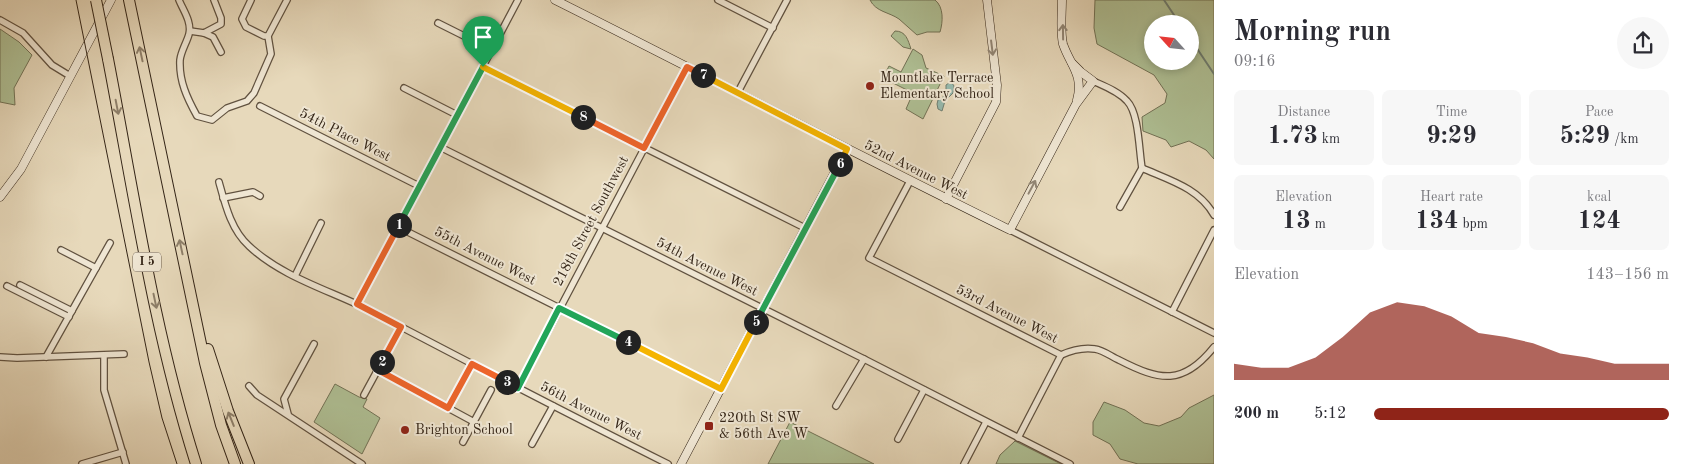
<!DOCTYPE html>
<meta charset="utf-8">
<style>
:root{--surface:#fff;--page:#f7f7f7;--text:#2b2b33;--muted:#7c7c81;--accent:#8f2418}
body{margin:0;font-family:"Old Standard TT",serif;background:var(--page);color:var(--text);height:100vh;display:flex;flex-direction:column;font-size:19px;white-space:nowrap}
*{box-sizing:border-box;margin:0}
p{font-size:16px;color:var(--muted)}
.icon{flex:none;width:28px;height:28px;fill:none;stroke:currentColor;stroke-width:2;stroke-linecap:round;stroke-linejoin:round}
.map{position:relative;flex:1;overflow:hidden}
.sheet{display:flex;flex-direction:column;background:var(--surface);width:475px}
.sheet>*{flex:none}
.needle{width:32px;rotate:297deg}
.fabs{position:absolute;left:1144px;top:15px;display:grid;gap:10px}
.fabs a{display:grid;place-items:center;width:55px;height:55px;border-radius:50%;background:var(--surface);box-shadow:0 2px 8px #0003;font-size:25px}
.pin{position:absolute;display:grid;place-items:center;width:42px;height:42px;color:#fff;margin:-51px -21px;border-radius:50% 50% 50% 0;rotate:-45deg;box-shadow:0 0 5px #0007}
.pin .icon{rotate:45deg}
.km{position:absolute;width:25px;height:25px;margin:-12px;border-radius:50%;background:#222;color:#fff;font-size:14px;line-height:25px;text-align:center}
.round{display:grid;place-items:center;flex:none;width:52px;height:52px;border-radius:26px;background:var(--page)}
.summary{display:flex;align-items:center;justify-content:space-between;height:85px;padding:0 20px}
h1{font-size:28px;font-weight:600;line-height:38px}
.stats{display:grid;grid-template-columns:repeat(3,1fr);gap:8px;height:85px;padding:5px 20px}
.stats div{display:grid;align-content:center;border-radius:8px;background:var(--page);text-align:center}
.stats b{font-size:25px;font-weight:600}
.stats small{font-size:14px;font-weight:400}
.stats p{font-size:14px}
.chart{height:140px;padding:10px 20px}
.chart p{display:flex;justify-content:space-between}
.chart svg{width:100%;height:90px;margin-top:5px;fill:var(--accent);opacity:.7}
ul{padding:0 20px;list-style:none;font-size:16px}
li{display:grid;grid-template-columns:80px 60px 1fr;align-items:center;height:38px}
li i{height:12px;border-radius:6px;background:var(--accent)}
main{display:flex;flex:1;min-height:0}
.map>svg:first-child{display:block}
</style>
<main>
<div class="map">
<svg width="1214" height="464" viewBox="0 0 1214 464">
<rect width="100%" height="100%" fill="#e7d9bb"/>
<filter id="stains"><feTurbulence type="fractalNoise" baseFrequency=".004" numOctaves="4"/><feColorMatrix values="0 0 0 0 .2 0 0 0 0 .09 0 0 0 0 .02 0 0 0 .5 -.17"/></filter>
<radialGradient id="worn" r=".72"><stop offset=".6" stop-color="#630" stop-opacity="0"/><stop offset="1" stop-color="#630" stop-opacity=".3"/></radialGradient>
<!-- green -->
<g fill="#afc095" stroke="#727256" fill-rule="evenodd">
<path d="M 870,0 L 935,0 C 944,7 943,22 940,32 L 927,32 L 917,35 C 911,30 905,24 899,19 C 889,12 876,12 870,0 Z"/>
<path d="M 1095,0 L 1214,0 L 1214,159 L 1206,150 L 1189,141 L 1171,147 L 1166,140 L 1143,131 L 1142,117 L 1165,103 L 1167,94 L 1154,75 L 1097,44 L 1094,28 ZM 1152,24 L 1190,24 L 1190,61 L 1152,61 Z"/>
<path d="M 0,29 L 19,42 L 32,55 L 14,88 L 15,105 L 0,102 Z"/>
<path d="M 895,31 C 906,31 908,40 911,49 L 903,47 L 891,36 Z"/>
<path d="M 913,49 L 922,55 L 926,68 L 944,76 L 923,119 L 906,109 L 913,93 L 883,78 L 889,66 L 901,72 Z"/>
<path d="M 335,384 L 359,397 L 367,399 L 363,407 L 380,418 L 362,454 L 314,422 Z"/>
<path d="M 1214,395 L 1214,464 L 1138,464 L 1120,459 L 1110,444 L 1093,435 L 1093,422 L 1104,402 L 1125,410 L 1144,423 L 1159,426 L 1181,417 L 1189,408 Z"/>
<path d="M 790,422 L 874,464 L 768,464 Z"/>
<path d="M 1015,441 L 1061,464 L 996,464 L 1000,455 Z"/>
</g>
<!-- water -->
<path fill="#97baae" stroke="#6f7e72" d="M 949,83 L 952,83 L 954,86 L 953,93 L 945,101 L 942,111 L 938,109 L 937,104 L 938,100 L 946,95 L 946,85 Z"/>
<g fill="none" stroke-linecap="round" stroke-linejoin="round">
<!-- stream -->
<g stroke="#6f7e72" stroke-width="2">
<path d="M 1164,0 L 1180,24"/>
<path d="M 1190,38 L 1214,74"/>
</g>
<!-- street casing -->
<g stroke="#615240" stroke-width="8">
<g id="street">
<path d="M 179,0 C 183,10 192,22 189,34 C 187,42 181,51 180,60 C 179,81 187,98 197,116 L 212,120 L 227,108 L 247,101 L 254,93 L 271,54 L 268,36"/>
<path d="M 251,0 L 242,19 L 246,27 L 264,36 L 268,36 L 287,0"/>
<path d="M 718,0 L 773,28"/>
<path d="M 0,20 L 23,33 L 52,65 L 70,76"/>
<path d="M 438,23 L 492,50"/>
<path d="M 190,31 L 204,33 L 221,24 L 221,18 L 214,0"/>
<path d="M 204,33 L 213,37 L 221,52"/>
<path d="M 483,67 L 805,228"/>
<path d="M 1093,81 C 1104,86 1118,91 1127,101 C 1139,113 1139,151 1142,168 C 1169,180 1199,188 1214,215"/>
<path d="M 404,88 L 457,115"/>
<path d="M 738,92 L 787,0"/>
<path d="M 260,106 L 419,186"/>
<path d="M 440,147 L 864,359 L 1070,464"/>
<path d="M 910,181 L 869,258 L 1061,355 C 1072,350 1082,347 1095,349 C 1103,350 1112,357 1119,360 C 1160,381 1183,386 1214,347"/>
<path d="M 219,182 C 225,204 231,230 249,246 C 282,277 329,290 369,310 C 468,362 568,414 668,464"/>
<path d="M 223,198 L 253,192 L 260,196"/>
<path d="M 1120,207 L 1142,168"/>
<path d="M 398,227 L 721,389"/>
<path d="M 1010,230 L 1214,333"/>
<path d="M 61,250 L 96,268"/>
<path d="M 295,276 L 321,223"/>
<path d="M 20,285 L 72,311"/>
<path d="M 7,286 L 69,317"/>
<path d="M 357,304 L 518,0"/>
<path d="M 1172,312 L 1214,230"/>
<path d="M 104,356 L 104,390 L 126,464"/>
<path d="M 0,357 L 17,358 L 124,354"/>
<path d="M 46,357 L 110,243"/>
<path d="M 378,370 L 474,422"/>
<path d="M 249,386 L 257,395 L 362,464"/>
<path d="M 518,388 L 687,67"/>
<path d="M 364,395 L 401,327"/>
<path d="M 836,406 L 864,359"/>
<path d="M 448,408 L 472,364"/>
<path d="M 288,414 L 284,399 L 314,344"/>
<path d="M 1018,438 L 1061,355"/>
<path d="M 898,439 L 924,390"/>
<path d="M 463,442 L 491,390"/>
<path d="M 532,444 L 553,406"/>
<path d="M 82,464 L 123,452"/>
<path d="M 964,464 L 986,422"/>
</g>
</g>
<!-- secondary casing -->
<g stroke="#342517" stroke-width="9">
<g id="secondary">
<path d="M 555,0 C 707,76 857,155 1010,230 L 1076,104 L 1093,81 L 1081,72 L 1072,63"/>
<path d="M 1062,0 C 1062,13 1060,31 1063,44 C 1070,65 1084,75 1077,100"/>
<path d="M 0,197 L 21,169 L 111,0"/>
<path d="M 946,199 L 996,102 L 997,85 L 987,0"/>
<path d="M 681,464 L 847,149"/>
</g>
</g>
<!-- highway casing -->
<g stroke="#342517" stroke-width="12">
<g id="highway">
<path d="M 129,0 L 205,363 L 221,425 L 235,464"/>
<path d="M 108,59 C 134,194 154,332 196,464"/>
<path d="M 208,349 L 228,411 L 249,464"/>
</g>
</g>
<!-- street -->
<use href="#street" stroke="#efe6d3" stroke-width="5.5"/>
<!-- secondary -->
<use href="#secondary" stroke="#efe6d3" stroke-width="8"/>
<!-- highway -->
<use href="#highway" stroke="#e7d9bb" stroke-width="10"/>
<!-- tram -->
<path stroke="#342517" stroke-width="1" d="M 76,0 L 149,362 L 162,418 L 177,464"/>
<!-- highway-bridge casing -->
<g stroke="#342517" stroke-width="12" stroke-linecap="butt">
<path id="highway-bridge" d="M 96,0 L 108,59"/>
</g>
<!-- highway-bridge -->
<use href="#highway-bridge" stroke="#e7d9bb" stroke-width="10"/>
</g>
<!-- one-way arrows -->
<defs><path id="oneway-shaft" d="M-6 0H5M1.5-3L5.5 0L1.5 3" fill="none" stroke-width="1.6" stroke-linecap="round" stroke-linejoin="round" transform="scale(1.25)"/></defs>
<g stroke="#928675">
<use href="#oneway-shaft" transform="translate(1063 32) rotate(-91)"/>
<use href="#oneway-shaft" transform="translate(992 48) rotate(83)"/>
<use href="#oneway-shaft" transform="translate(1032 187) rotate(-62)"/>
</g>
<g stroke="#8e7f69">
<use href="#oneway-shaft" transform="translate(141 54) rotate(-102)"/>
<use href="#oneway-shaft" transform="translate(117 107) rotate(79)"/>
<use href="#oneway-shaft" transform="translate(181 247) rotate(-102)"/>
<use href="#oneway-shaft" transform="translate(155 301) rotate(78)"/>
<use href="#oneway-shaft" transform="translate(231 419) rotate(-112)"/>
</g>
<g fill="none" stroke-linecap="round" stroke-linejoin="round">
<!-- split-1 casing -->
<g stroke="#fff" stroke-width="10">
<path id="split-1" d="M 399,225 L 483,67"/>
</g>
<!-- split-2 casing -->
<g stroke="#fff" stroke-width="10">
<path id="split-2" d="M 382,362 L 401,327 L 357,304 L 399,225"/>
</g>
<!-- split-3 casing -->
<g stroke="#fff" stroke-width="10">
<path id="split-3" d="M 382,362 L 378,370 L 448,408 L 472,364 L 507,382"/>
</g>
<!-- split-4 casing -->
<g stroke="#fff" stroke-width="10">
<path id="split-4" d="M 507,382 L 518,388 L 559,308 L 628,342"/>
</g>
<!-- split-5 casing -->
<g stroke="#fff" stroke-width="10">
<path id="split-5" d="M 628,342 L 721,389 L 756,322"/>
</g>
<!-- split-6 casing -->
<g stroke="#fff" stroke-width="10">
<path id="split-6" d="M 756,322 L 840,164"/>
</g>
<!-- split-7 casing -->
<g stroke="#fff" stroke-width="10">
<path id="split-7" d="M 703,75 L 847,149 L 840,164"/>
</g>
<!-- split-8 casing -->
<g stroke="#fff" stroke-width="10">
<path id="split-8" d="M 583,117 L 644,148 L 687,67 L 703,75"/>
</g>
<!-- split-9 casing -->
<g stroke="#fff" stroke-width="10">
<path id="split-9" d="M 483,67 L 583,117"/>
</g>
<!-- split-1 -->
<use href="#split-1" stroke="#22a559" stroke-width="6"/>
<!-- split-2 -->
<use href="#split-2" stroke="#f0652b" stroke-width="6"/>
<!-- split-3 -->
<use href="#split-3" stroke="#f0652b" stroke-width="6"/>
<!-- split-4 -->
<use href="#split-4" stroke="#22a559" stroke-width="6"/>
<!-- split-5 -->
<use href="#split-5" stroke="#f5b400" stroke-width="6"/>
<!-- split-6 -->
<use href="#split-6" stroke="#22a559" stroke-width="6"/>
<!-- split-7 -->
<use href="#split-7" stroke="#f5b400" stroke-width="6"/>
<!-- split-8 -->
<use href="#split-8" stroke="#f0652b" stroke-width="6"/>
<!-- split-9 -->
<use href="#split-9" stroke="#f5b400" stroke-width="6"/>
</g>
<!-- markers -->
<g fill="#8f2418" stroke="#efe6d3" stroke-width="2">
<circle cx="870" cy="86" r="5"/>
<rect x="704" y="421" width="10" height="10" rx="2.5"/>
<circle cx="405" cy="430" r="5"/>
</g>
<g text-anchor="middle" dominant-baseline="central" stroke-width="4" stroke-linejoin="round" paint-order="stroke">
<!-- shield labels -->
<rect fill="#efe6d3" stroke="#6c5f4f" stroke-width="1" x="133" y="252.5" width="28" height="19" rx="4"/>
<g font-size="12" font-weight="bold" fill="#342517">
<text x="147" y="262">I 5</text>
</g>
<!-- poi labels -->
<g font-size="14" fill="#342517" stroke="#efe6d3" text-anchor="start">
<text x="880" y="78">Mountlake Terrace<tspan x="880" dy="16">Elementary School</tspan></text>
<text x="719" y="418">220th St SW<tspan x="719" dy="16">&amp; 56th Ave W</tspan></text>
<text x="415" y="430">Brighton School</text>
</g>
<!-- street labels -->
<g font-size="14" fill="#342517" stroke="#efe6d3">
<text transform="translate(345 135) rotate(27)">54th Place West</text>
<text transform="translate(916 170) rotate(27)">52nd Avenue West</text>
<text transform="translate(591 221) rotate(-62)">218th Street Southwest</text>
<text transform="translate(485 256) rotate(27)">55th Avenue West</text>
<text transform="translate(707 267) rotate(27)">54th Avenue West</text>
<text transform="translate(1007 314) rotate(27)">53rd Avenue West</text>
<text transform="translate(591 411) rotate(27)">56th Avenue West</text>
</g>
</g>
<rect width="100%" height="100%" filter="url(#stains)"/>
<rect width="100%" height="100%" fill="url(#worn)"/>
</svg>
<div class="fabs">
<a><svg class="needle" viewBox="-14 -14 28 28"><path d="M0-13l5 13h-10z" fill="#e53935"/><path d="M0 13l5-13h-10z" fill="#7c7c81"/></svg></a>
</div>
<div class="pin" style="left:483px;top:67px;background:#1e9e55"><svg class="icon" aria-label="arrive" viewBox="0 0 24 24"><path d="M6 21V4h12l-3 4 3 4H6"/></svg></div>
<b class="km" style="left:399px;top:225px">1</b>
<b class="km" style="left:382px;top:362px">2</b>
<b class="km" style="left:507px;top:382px">3</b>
<b class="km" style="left:628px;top:342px">4</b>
<b class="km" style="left:756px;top:322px">5</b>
<b class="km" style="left:840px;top:164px">6</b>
<b class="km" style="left:703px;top:75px">7</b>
<b class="km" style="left:583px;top:117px">8</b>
</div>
<section class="sheet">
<div class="summary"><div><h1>Morning run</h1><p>09:16</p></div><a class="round"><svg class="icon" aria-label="share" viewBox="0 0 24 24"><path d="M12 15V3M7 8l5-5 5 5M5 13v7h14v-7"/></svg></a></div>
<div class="stats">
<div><p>Distance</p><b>1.73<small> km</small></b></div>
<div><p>Time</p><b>9:29</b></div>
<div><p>Pace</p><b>5:29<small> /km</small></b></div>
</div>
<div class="stats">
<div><p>Elevation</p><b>13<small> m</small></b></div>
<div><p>Heart rate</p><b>134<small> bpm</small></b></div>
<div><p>kcal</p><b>124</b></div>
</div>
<div class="chart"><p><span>Elevation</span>143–156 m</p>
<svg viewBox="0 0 160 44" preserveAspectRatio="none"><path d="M0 44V36L10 38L20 38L30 33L40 23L50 11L60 6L70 8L80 13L90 21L100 23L110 26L120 31L130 33L140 36L150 36L160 36V44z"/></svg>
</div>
<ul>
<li><b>200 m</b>5:12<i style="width:100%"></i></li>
</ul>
</section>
</main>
